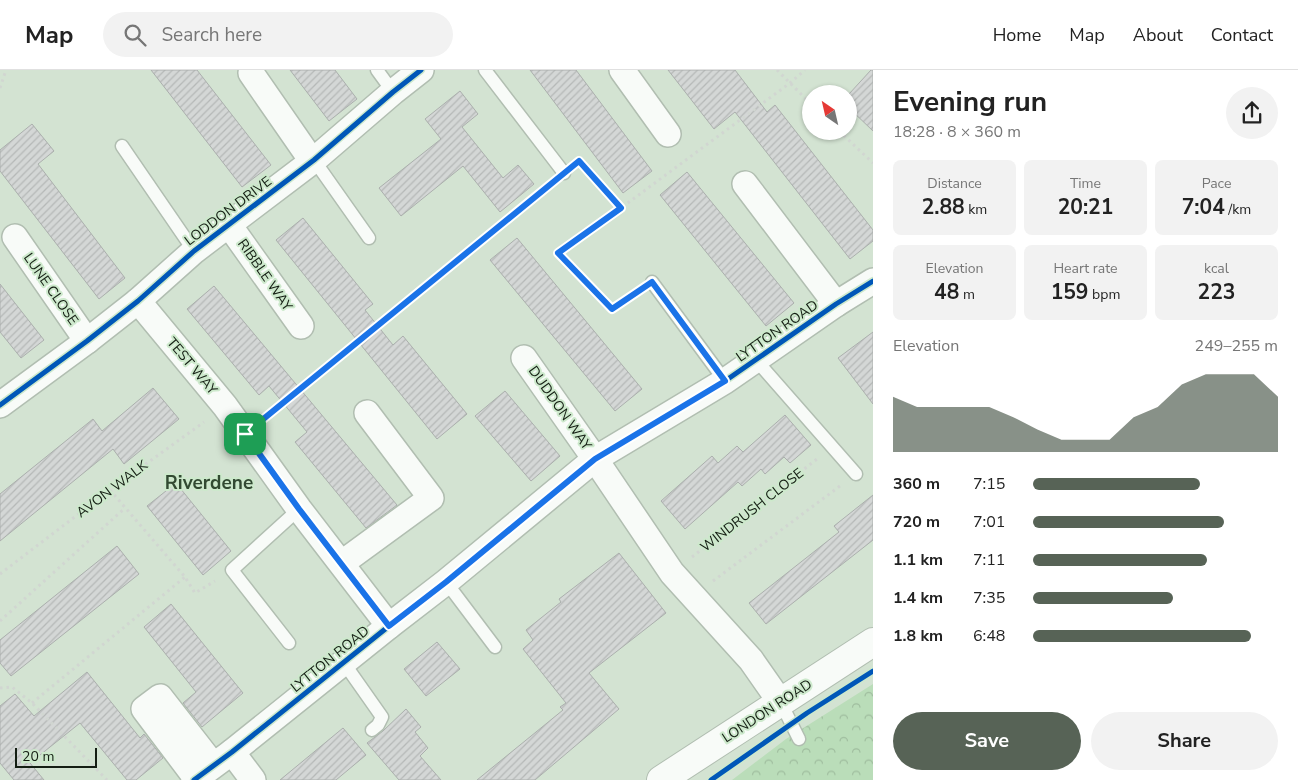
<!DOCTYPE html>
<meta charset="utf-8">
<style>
:root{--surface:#fff;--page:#f2f2f2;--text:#222;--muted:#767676;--line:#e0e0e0;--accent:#576356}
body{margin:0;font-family:"Nunito Sans",sans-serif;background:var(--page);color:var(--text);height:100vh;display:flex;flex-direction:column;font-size:19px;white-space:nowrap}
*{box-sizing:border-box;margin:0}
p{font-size:16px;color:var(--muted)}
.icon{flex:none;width:28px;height:28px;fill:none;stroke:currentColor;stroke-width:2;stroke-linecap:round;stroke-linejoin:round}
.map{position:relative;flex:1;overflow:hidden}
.details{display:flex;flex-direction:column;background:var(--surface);width:425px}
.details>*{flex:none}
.needle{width:32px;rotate:326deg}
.controls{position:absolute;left:802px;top:15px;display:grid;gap:10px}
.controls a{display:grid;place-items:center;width:55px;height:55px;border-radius:50%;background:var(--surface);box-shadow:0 1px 4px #0004;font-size:25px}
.scale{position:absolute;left:15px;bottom:12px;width:82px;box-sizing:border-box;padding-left:5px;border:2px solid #141e13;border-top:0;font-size:14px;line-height:18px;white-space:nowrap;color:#141e13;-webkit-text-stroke:4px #cde9cc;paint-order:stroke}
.pin{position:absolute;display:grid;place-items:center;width:42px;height:42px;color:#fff;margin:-21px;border-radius:10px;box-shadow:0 2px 8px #0006}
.round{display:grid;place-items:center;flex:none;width:52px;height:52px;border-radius:26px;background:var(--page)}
.headline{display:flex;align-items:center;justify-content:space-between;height:85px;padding:0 20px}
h1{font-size:28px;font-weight:700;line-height:38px}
.figures{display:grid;grid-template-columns:repeat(3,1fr);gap:8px;height:85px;padding:5px 20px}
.figures div{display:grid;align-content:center;border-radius:8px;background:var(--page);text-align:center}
.figures b{font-size:21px;font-weight:700}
.figures small{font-size:14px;font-weight:400}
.figures p{font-size:14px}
.chart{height:140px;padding:10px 20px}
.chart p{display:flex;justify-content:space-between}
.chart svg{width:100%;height:90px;margin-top:5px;fill:var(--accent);opacity:.7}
.primary-button{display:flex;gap:10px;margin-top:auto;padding:10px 20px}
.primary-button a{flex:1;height:58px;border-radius:30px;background:var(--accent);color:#fff;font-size:20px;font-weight:700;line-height:58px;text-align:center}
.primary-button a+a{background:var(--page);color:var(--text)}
ul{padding:0 20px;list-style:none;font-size:16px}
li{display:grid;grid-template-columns:80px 60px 1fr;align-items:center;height:38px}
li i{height:12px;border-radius:6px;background:var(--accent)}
header{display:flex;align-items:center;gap:30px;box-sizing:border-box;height:70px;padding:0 25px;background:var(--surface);border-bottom:1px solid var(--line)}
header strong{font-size:24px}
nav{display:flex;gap:28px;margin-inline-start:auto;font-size:18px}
.search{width:350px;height:45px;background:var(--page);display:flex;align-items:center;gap:12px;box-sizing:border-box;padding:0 18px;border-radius:28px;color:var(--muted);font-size:19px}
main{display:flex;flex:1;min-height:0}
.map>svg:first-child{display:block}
</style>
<header>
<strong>Map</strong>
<div class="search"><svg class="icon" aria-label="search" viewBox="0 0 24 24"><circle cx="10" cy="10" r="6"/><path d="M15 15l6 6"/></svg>Search here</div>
<nav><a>Home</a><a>Map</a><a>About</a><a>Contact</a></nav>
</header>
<main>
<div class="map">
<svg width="873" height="710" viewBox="0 0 873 710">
<defs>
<pattern id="park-crowns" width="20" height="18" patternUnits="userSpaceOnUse" patternTransform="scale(1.25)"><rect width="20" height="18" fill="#baddb9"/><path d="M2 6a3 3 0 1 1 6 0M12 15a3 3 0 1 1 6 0" fill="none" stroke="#9fbd9e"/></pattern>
<pattern id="building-hatch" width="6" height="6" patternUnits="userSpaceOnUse" patternTransform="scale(1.25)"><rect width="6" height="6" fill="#d4d7d6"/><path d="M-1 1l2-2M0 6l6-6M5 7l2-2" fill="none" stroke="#b5b8b7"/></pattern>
</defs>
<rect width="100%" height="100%" fill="#d3e3d2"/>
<!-- park -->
<path fill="url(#park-crowns)" d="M 873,614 L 873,710 L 732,710 L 786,669 Z"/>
<!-- building -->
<g fill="url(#building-hatch)" stroke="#abafad">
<path d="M 151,0 L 197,0 L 271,95 L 242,117 Z"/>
<path d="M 290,0 L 335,0 L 357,29 L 329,51 Z"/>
<path d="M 530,0 L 576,0 L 652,101 L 623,123 Z"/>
<path d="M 668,0 L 735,0 L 767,42 L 775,35 L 873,160 L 873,171 L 850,189 L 735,42 L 714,59 Z"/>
<path d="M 871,0 L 873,0 L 873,61 L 849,38 L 849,24 Z"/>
<path d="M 460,21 L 478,44 L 462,57 L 503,108 L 518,95 L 534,114 L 500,142 L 463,96 L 401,146 L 379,118 L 441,69 L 425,49 Z"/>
<path d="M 32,54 L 54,81 L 38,94 L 125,208 L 99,229 L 0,101 L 0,80 Z"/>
<path d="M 687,102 L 794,233 L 766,256 L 660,125 Z"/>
<path d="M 303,148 L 373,234 L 365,240 L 393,275 L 403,266 L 467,344 L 437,369 L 276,170 Z"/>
<path d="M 517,168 L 642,319 L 615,341 L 490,190 Z"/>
<path d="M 0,214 L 44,270 L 21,288 L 0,262 Z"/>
<path d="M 214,216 L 397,435 L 366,458 L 295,372 L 307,362 L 269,316 L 259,325 L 187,239 Z"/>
<path d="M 873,262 L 873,334 L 838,288 Z"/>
<path d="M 153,318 L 179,349 L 124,394 L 113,379 L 0,471 L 0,424 L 93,349 L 102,361 Z"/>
<path d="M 505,321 L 560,386 L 531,411 L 475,346 Z"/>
<path d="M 785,345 L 811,375 L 790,393 L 784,387 L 765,404 L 761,399 L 742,416 L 738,412 L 685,459 L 661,431 L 712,386 L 718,393 L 737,376 L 743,382 Z"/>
<path d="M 176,413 L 231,481 L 203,505 L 147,436 Z"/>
<path d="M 873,425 L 873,470 L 766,554 L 749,533 L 839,462 L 834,456 Z"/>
<path d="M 117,476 L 139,504 L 11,606 L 0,593 L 0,570 Z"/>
<path d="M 619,483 L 666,543 L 589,603 L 619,639 L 535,710 L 477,710 L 563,640 L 560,637 L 566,633 L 523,579 L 533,570 L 526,560 L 561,532 L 559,529 Z"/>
<path d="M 171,534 L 243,623 L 202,657 L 183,633 L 196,622 L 144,557 Z"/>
<path d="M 437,572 L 460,599 L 426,626 L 404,599 Z"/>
<path d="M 87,602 L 140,668 L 144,664 L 163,688 L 136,710 L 127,710 L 80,653 L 30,693 L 44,710 L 14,710 L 0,693 L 0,636 L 15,624 L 34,646 Z"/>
<path d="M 406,639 L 421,657 L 415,662 L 428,678 L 420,686 L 441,710 L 399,710 L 367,673 L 383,661 Z"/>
<path d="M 343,658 L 366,685 L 336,710 L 280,710 Z"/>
</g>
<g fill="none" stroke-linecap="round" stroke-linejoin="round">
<!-- service casing -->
<g stroke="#b1beb1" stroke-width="15">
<g id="service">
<path d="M 377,0 L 393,22"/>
<path d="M 485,0 L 564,103"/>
<path d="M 122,76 L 194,181"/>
<path d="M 314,90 L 369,168"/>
<path d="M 652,212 L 725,311"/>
<path d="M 756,290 L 856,404"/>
<path d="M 446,512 L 495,577"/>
<path d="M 289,573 L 232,500 L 299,439"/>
<path d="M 344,593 L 382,647 L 378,655 L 372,660"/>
<path d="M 781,633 L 799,669"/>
</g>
</g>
<!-- minor casing -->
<g stroke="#b1beb1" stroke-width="28">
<g id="minor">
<path d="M 622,0 L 668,64"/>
<path d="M 251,3 L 312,91"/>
<path d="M 745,114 L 836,234"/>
<path d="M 229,155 L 301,256"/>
<path d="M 15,167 L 87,271"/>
<path d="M 138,231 L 225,336 L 299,439 L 389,556"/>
<path d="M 524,288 L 595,389 L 672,503 L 751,590 L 781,633"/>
<path d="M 0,335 L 87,271 L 138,231 L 194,181 L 314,90 L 393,22 L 421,0"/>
<path d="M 342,493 L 431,428 L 367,343"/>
<path d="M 232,682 L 253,710"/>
<path d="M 196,708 L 144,639 L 160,627 L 213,695"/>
<path d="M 194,710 L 232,682 L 389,556 L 446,512 L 595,389 L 725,311 L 836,234 L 873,211"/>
</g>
</g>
<!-- tertiary casing -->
<g stroke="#b1beb1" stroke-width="30">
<path id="tertiary" d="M 661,710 L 873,572"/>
</g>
<!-- path -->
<g stroke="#d1d6d1" stroke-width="3" stroke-dasharray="2.5 4" stroke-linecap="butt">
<path d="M 777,0 L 811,34"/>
<path d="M 0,18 L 6,0"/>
<path d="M 839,61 L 873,93"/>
<path d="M 583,96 L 621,138 L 790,13 L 805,0"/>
<path d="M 621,138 L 558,183 L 612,239 L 636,222"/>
<path d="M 264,348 L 550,115"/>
<path d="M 110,420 L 185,507 L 195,523 L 215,511"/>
<path d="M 692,487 L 817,389"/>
<path d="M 0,504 L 110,420 L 204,352"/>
<path d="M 713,511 L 840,416"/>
<path d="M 0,551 L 125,438"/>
<path d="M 0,618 L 12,617 L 32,633 L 107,710"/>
<path d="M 32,633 L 185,507"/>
</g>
<!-- service -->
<use href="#service" stroke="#f8fbf8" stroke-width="12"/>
<!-- minor -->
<use href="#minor" stroke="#f8fbf8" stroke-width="25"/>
<!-- tertiary -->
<use href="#tertiary" stroke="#f8fbf8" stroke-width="28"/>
<!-- cycleway casing -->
<g stroke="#cde9cc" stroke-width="8">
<g id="cycleway">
<path d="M 0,335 L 87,271 L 138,231 L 194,181 L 314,90 L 393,22 L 421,0"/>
<path d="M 194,710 L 232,682 L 389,556 L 446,512 L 595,389 L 725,311 L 836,234 L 873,211"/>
<path d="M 711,710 L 807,643 L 873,601"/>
</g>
</g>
<!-- cycleway -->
<use href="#cycleway" stroke="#0057b8" stroke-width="5"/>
</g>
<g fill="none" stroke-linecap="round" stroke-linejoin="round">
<!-- route casing -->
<g stroke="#fff" stroke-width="10">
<path id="route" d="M 579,91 L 621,138 L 558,183 L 612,239 L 652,212 L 725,311 L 595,389 L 446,512 L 389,556 L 299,439 L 245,364 Z"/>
</g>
<!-- route -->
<use href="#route" stroke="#1a73e8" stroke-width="6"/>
</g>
<g text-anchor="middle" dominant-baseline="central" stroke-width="4" stroke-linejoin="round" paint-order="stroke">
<!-- street labels -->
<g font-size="14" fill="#141e13" stroke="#cde9cc">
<text transform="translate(228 141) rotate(-37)">LODDON DRIVE</text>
<text transform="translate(265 205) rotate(55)">RIBBLE WAY</text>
<text transform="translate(51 219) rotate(55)">LUNE CLOSE</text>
<text transform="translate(777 261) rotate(-35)">LYTTON ROAD</text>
<text transform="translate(192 296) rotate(50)">TEST WAY</text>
<text transform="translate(560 338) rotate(55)">DUDDON WAY</text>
<text transform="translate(112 419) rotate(-37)">AVON WALK</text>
<text transform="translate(752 440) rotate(-38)">WINDRUSH CLOSE</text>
<text transform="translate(330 589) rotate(-39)">LYTTON ROAD</text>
<text transform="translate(767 641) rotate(-33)">LONDON ROAD</text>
</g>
<!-- district labels -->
<g font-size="19" font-weight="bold" fill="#324a32" stroke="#cde9cc">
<text x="209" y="413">Riverdene</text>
</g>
</g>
</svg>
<div class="controls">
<a><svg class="needle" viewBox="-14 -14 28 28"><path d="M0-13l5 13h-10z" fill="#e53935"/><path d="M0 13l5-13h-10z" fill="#767676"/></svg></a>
</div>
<div class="scale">20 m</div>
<div class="pin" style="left:245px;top:364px;background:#1e9e55"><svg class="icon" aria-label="arrive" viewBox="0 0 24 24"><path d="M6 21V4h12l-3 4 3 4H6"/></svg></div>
</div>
<section class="details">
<div class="headline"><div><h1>Evening run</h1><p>18:28 · 8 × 360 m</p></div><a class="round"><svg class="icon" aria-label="share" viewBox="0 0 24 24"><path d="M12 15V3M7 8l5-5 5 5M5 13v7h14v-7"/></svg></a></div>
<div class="figures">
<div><p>Distance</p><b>2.88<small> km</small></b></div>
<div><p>Time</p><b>20:21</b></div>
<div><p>Pace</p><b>7:04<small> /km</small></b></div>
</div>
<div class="figures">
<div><p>Elevation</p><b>48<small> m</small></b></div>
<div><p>Heart rate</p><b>159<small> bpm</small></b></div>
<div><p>kcal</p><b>223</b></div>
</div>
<div class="chart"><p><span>Elevation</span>249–255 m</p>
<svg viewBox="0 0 160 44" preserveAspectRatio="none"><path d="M0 44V17L10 22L20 22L30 22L40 22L50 27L60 33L70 38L80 38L90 38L100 27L110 22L120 11L130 6L140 6L150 6L160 17V44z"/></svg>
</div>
<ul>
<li><b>360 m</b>7:15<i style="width:68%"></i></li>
<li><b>720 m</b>7:01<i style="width:78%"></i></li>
<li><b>1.1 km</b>7:11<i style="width:71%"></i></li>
<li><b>1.4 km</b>7:35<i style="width:57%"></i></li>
<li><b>1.8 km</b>6:48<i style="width:89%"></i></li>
</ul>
<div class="primary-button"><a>Save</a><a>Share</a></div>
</section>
</main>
